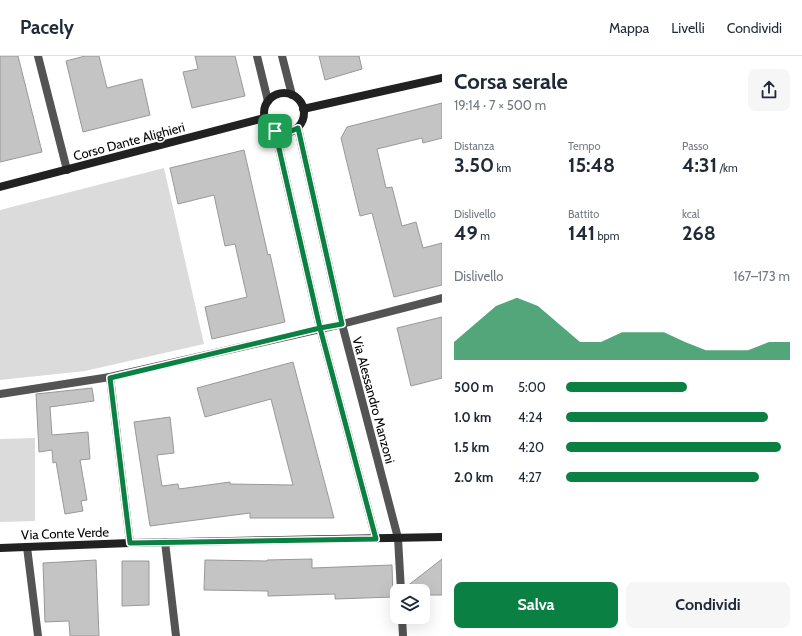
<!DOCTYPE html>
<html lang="it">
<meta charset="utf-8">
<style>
:root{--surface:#fff;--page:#f6f6f7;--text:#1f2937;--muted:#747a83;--line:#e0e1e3;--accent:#0b8043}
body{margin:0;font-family:Cabin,sans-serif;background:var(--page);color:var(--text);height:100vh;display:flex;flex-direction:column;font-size:15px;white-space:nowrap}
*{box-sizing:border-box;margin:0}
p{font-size:13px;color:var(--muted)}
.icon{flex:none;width:22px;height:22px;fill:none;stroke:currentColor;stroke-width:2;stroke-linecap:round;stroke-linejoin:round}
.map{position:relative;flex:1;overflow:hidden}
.panel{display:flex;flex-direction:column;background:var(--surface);width:360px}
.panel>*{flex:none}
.controls{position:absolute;left:390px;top:528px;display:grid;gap:8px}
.controls a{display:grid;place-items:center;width:40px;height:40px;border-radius:8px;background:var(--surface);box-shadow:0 4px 16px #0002;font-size:20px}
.pin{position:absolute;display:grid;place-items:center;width:34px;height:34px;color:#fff;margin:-17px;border-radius:8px;box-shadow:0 2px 6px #0006}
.round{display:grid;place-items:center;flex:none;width:42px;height:42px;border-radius:8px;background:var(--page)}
.headline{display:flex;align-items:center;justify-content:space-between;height:68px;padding:0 12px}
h1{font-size:22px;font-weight:700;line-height:30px}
.figures{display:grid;grid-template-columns:repeat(3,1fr);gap:6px;height:68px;padding:4px 12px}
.figures div{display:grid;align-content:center}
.figures b{font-size:20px;font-weight:700}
.figures small{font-size:11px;font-weight:400}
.figures p{font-size:11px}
.chart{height:112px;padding:8px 12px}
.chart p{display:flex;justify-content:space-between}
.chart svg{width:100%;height:72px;margin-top:4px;fill:var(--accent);opacity:.7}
.cta{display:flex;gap:8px;margin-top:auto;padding:8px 12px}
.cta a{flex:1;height:46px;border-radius:8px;background:var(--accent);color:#fff;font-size:16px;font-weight:700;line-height:46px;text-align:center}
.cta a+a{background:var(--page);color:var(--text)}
ul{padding:0 12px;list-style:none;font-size:13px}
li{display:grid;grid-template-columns:64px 48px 1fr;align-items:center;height:30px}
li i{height:10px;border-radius:5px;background:var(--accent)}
header{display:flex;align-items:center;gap:24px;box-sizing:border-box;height:56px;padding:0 20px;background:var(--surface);border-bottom:1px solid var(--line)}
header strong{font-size:19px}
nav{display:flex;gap:22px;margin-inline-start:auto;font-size:14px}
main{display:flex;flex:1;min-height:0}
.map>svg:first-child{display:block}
</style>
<header>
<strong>Pacely</strong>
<nav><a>Mappa</a><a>Livelli</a><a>Condividi</a></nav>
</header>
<main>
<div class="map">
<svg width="442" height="580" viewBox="0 0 442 580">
<rect width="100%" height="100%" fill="#fff"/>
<!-- green -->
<g fill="#dbdbdb">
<path d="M 164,112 L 204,288 L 85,315 L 0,324 L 0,154 Z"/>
<path d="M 35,382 L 35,465 L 0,466 L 0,383 Z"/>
</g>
<!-- building -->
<g fill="#c4c4c4" stroke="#989898">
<path d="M 0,0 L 18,0 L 42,96 L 0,106 Z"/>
<path d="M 85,0 L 99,0 L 107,32 L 142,23 L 150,59 L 83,76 L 66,5 Z"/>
<path d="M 195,0 L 235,0 L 245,40 L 192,52 L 183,16 L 198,13 Z"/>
<path d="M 319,0 L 359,0 L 362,13 L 325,24 Z"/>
<path d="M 442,47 L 442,82 L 423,87 L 422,82 L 377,93 L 386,132 L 392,131 L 402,170 L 416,166 L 423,192 L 442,187 L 442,229 L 394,241 L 372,157 L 360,160 L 341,82 L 347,71 Z"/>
<path d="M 244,94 L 268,199 L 270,198 L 285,266 L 212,283 L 205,251 L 247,241 L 235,188 L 225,190 L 214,139 L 178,148 L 170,112 Z"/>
<path d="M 442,261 L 442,322 L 411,330 L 397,272 Z"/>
<path d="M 293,306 L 334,462 L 250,462 L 250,457 L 150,470 L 134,366 L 170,361 L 174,397 L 157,399 L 162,430 L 178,428 L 179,433 L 230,426 L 230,428 L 293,429 L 271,343 L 205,361 L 197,332 Z"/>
<path d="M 92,332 L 94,345 L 50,351 L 52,379 L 88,376 L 90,403 L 80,404 L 87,444 L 81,445 L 83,455 L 65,458 L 56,406 L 53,407 L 52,394 L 39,396 L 36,338 Z"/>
<path d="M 312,503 L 312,512 L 392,509 L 393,541 L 335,543 L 335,538 L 268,540 L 268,535 L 204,534 L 205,504 L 267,505 L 267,504 Z"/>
<path d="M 442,503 L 442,539 L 423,539 L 423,535 L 406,535 L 406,531 Z"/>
<path d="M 96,504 L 99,580 L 70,580 L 69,565 L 45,566 L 43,507 Z"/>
<path d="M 122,505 L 149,505 L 149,549 L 122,550 Z"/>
</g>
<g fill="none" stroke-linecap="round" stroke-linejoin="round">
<!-- lane -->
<path stroke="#545454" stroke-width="8" d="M 0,338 L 110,321"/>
<!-- street -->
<g stroke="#545454" stroke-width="8">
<path d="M 38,0 L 67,114"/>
<path d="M 257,0 L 268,45"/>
<path d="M 282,0 L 292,39"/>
<path d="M 298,72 L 342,268 L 398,482 L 401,535"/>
<path d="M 275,75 L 320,272 L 376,483"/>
<path d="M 165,486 L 176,580"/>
<path d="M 130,487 L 110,321 L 342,268 L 442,242"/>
<path d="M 27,491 L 38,580"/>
<path d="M 402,561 L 403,580"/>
</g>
<!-- secondary -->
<g stroke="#212121" stroke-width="8">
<circle cx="284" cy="57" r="20"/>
<path d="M 303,53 L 442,22"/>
<path d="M 0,131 L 264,62"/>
<path d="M 0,492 L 130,487 L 442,481"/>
</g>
</g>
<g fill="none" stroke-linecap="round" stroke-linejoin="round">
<!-- route casing -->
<g stroke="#fff" stroke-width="8">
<path id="route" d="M 275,75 L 320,272 L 110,322 L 130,487 L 376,483 L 320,272 L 342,268 L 298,72 L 287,77 L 275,75"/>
</g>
<!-- route -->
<use href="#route" stroke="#0b8043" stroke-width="5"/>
</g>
<g text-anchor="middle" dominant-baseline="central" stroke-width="3" stroke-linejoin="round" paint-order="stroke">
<!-- street labels -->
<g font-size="13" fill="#000" stroke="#fff">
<text transform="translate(129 85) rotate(-15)">Corso Dante Alighieri</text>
<text transform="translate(374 344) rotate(75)">Via Alessandro Manzoni</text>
<text transform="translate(65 477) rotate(-2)">Via Conte Verde</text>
</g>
</g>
</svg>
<div class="controls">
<a><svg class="icon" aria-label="layers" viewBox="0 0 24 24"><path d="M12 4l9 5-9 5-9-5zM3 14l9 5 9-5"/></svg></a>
</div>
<div class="pin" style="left:275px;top:75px;background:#1e9e55"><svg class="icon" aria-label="arrive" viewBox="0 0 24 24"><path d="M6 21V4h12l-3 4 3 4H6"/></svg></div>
</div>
<section class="panel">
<div class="headline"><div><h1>Corsa serale</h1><p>19:14 · 7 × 500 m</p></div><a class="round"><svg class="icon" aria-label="share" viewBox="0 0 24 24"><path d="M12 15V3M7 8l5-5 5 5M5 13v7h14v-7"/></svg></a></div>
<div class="figures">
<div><p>Distanza</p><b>3.50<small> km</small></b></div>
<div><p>Tempo</p><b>15:48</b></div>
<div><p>Passo</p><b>4:31<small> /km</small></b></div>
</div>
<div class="figures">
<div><p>Dislivello</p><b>49<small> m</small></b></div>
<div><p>Battito</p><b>141<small> bpm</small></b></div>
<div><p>kcal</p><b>268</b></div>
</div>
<div class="chart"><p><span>Dislivello</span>167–173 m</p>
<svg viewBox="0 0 160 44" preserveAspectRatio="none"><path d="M0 44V33L10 22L20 11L30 6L40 11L50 22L60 33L70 33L80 27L90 27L100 27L110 33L120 38L130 38L140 38L150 33L160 33V44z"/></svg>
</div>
<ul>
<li><b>500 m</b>5:00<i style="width:54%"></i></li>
<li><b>1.0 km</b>4:24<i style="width:90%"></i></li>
<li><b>1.5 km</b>4:20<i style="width:96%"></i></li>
<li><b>2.0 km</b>4:27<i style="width:86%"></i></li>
</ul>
<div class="cta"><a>Salva</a><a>Condividi</a></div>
</section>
</main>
